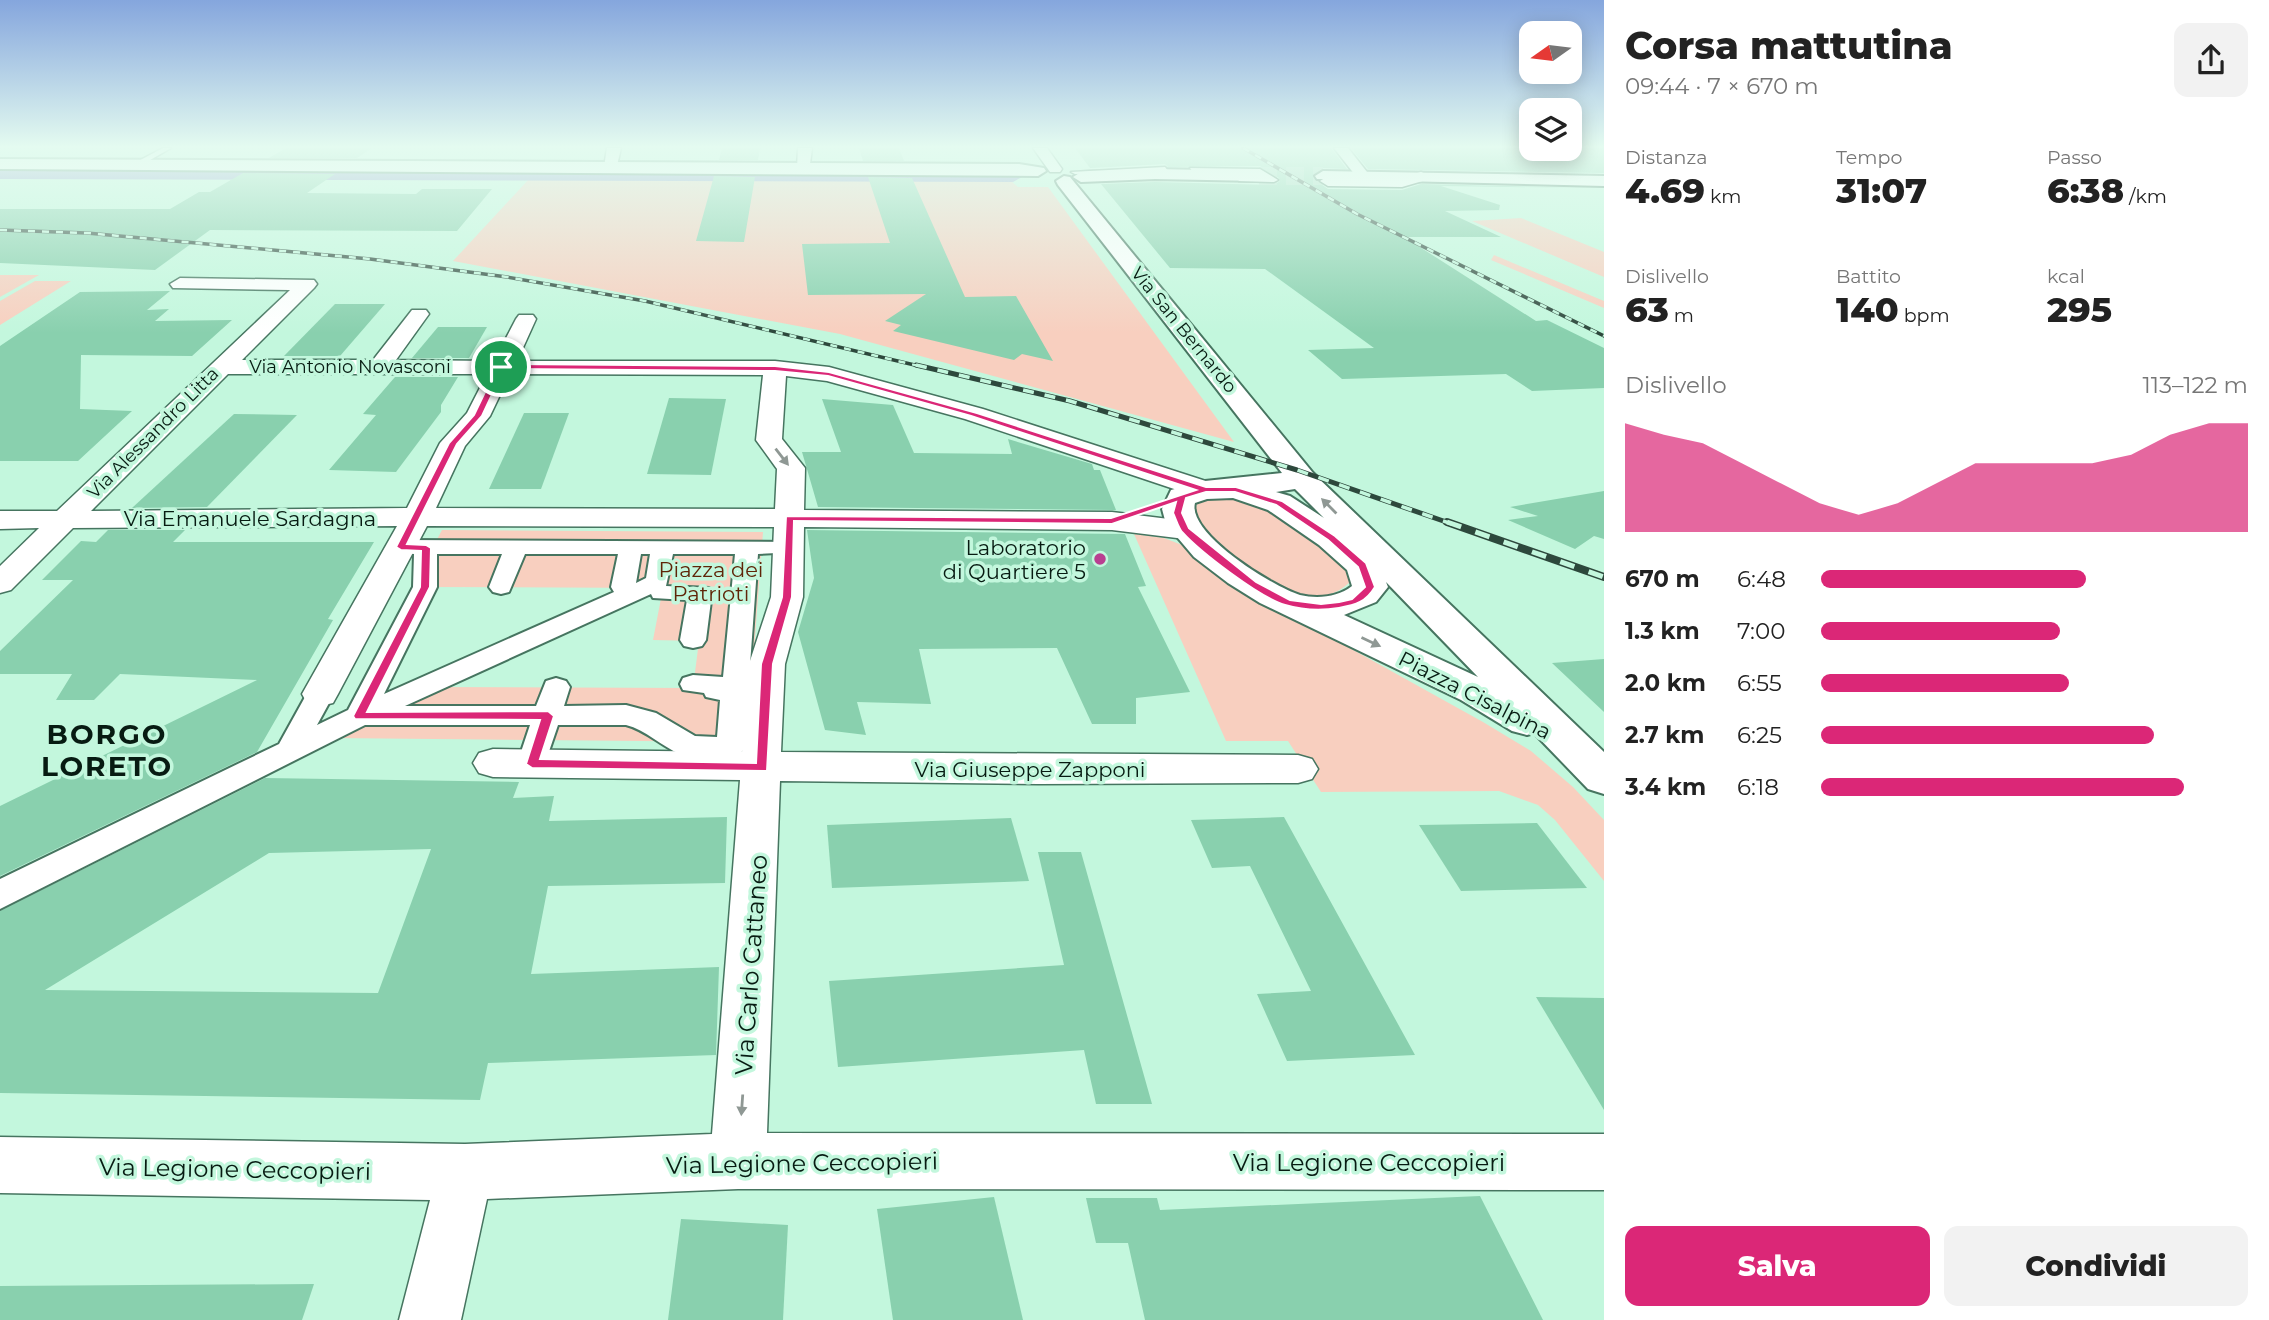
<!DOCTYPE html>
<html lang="it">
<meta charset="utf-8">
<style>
:root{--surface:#fff;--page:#f2f2f2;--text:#222;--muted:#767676;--accent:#db2777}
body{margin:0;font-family:Montserrat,sans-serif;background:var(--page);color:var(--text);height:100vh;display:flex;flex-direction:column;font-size:26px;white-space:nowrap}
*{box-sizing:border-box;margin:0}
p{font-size:23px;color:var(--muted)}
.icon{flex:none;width:38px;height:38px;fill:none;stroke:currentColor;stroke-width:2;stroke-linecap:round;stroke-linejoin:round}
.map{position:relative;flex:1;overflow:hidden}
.drawer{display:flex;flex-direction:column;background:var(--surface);width:665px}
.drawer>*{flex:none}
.needle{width:46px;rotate:256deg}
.tools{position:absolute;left:1519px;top:21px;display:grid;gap:14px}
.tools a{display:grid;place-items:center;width:63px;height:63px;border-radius:14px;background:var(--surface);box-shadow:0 4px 18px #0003;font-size:35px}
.pin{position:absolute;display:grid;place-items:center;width:60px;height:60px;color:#fff;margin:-30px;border:4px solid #fff;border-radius:50%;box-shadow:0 2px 7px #0007}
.round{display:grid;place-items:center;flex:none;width:74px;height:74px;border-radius:14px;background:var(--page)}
.overview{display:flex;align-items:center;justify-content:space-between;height:119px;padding:0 21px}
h1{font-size:38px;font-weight:800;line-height:52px}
.figures{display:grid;grid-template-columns:repeat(3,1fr);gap:10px;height:119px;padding:7px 21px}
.figures div{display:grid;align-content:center}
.figures b{font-size:35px;font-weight:800}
.figures small{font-size:19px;font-weight:400}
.figures p{font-size:19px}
.chart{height:196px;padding:14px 21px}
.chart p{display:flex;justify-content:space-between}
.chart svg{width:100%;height:126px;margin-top:7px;fill:var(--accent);opacity:.7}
.button{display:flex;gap:14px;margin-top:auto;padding:14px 21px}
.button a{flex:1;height:80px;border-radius:14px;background:var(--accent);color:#fff;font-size:28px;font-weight:800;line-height:80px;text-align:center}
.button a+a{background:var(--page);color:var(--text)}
ul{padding:0 21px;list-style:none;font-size:23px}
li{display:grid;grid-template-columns:112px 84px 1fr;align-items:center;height:52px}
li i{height:18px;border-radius:9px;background:var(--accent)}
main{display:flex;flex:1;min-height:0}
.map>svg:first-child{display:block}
</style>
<main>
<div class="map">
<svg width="1604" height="1320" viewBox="0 0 1604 1320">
<rect width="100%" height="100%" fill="#c3f7dd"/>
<!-- green -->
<g fill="#f8cfbf" fill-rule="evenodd">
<path d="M 529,179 L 1011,181 L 1018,187 L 1048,187 L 1234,442 L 840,334 L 453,261 Z"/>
<path d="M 1521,218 L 1604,252 L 1604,277 L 1472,221 Z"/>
<path d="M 1494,255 L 1604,301 L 1604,308 L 1491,260 Z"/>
<path d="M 0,275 L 39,275 L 0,297 Z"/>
<path d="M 35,281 L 71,281 L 0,325 L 0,301 Z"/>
<path d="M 1214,497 L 1235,497 L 1270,508 L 1318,541 L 1346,566 L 1350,582 C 1312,619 1257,576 1225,550 C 1217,544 1206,537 1201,528 C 1194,520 1195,512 1197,502 Z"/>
<path d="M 442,530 L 763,532 L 747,742 L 332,738 ZM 425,587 L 663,588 L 653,640 L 699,641 L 693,688 L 425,687 L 360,715 Z"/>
<path d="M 1134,534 L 1164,538 L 1182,545 L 1247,591 L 1483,722 L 1531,751 L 1573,787 L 1604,820 L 1604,881 L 1555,820 L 1538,805 L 1499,791 L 1321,792 L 1288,741 L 1226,741 Z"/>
</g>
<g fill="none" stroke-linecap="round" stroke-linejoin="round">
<!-- canal -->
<path fill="#9192cd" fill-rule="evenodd" d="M 0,169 L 1013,172 L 1022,177 L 1013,182 L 0,179 Z"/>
</g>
<!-- building -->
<g fill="#89d0ae" fill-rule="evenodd">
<path d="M 286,148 L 372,148 L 357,158 L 269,158 Z"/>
<path d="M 722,148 L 760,148 L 758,160 L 719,160 Z"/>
<path d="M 859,148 L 899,148 L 904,161 L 863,161 Z"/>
<path d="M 1075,148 L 1331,148 L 1347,169 L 1323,168 L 1314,174 L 1315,180 L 1328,189 L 1402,190 L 1421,184 L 1591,188 L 1441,186 L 1500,205 L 1499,210 L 1445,211 L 1501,237 L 1404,237 L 1536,321 L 1547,320 L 1604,348 L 1604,388 L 1532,391 L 1506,374 L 1342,379 L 1308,350 L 1374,348 L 1265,269 L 1170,268 L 1101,184 L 1155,182 L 1274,185 L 1280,181 L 1279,178 L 1260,166 L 1168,167 L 1165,164 L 1090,168 Z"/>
<path d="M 1351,148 L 1604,148 L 1604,173 L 1368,169 Z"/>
<path d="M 243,173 L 335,174 L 307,193 L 416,194 L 422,189 L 492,189 L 457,231 L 210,230 L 155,270 L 0,263 L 0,209 L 170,209 L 199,192 L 210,192 Z"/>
<path d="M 714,176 L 755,177 L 744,242 L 696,241 Z"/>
<path d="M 868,177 L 912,178 L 965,297 L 1016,296 L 1053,361 L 1022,354 L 1014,360 L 893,331 L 901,325 L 885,321 L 926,294 L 808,295 L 802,244 L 890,243 Z"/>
<path d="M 170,291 L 147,310 L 169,309 L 155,321 L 232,320 L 192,356 L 81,355 L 80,409 L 132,411 L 78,461 L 0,461 L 0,346 L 80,292 Z"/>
<path d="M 335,304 L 385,304 L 340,356 L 284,356 Z"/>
<path d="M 438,327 L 487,327 L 469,358 L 412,358 Z"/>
<path d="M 395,377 L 458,377 L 441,405 L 441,412 L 396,472 L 329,470 L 376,415 L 363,414 Z"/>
<path d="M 669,398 L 726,399 L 711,475 L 647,474 Z"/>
<path d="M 822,399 L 893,405 L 914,453 L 1012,454 L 1008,439 L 1092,464 L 1094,470 L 1100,470 L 1116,510 L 818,507 L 802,452 L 841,452 Z"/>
<path d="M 524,413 L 569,413 L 541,489 L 489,489 Z"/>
<path d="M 234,414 L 297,415 L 207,507 L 132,508 Z"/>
<path d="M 1604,491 L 1604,539 L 1594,536 L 1575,549 L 1508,520 L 1538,516 L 1510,507 Z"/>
<path d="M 108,530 L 185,530 L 173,542 L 374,542 L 328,619 L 333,620 L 257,752 L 0,876 L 0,806 L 257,680 L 120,674 L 94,700 L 56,700 L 72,674 L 0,674 L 0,651 L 73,580 L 42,580 L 81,541 L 96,542 Z"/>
<path d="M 807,530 L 1125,534 L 1146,586 L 1138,587 L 1190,692 L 1136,698 L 1136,724 L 1092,724 L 1057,648 L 919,649 L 931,704 L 857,702 L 866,735 L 825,730 L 798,632 L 814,578 Z"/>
<path d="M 1604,659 L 1604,712 L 1552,663 Z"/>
<path d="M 265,778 L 519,782 L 513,798 L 554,796 L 549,821 L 727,817 L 725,883 L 548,886 L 531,974 L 719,967 L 716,1055 L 488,1063 L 480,1100 L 0,1093 L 0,911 ZM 431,849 L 378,993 L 45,990 L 269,853 Z"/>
<path d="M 1284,817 L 1415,1055 L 1287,1061 L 1257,994 L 1311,991 L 1250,866 L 1212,868 L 1191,820 Z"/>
<path d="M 1011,818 L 1029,881 L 832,888 L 827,825 Z"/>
<path d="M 1537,823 L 1587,888 L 1461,891 L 1419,825 Z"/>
<path d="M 1038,852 L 1081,852 L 1152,1104 L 1096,1104 L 1084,1050 L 838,1067 L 829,981 L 1064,965 Z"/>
<path d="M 1536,997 L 1604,998 L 1604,1110 Z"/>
<path d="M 1480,1196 L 1543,1320 L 1145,1320 L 1128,1243 L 1096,1243 L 1086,1198 L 1157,1198 L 1160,1210 Z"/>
<path d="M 994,1197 L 1023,1320 L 893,1320 L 877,1209 Z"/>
<path d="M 681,1219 L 788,1225 L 783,1320 L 668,1320 Z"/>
<path d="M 314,1284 L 302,1320 L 0,1320 L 0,1286 Z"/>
</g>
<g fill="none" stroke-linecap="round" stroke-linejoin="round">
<!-- secondary-tunnel -->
<path stroke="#a7d6bf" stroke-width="18" stroke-dasharray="18 9" stroke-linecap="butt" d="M 1259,176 L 1323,176"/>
<!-- service casing -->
<g stroke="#467560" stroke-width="3">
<g id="service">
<path d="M 163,148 L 171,148 L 138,167 L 131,165 Z"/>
<path d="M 1165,167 L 1168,171 L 1075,174 L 1071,172 Z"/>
<path d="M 1190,168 L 1260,169 L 1278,180 L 1274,182 L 1239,181 L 1236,177 L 1265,177 L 1258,173 L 1193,172 Z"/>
</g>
</g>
<!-- pedestrian casing -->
<g stroke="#467560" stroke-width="4">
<path id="pedestrian" d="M 401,540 L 796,542 L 799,547 L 796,552 L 758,554 L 744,748 L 740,755 C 724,760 696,760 680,754 C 661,746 646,730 626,725 L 558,725 L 542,772 L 532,775 L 522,772 L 517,764 L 530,725 L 365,725 L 0,909 L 0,879 L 279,744 L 310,688 L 320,685 L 330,688 L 334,694 L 317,725 L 348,710 L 413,587 L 414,554 L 393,552 L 390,547 L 393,542 ZM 437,554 L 502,554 L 489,587 L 493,592 L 501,594 L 509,592 L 525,554 L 618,554 L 611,587 L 614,592 L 384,694 L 437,587 ZM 641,554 L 650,554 L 646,578 L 636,583 ZM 673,554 L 735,554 L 723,677 L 693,675 L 683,678 L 680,684 L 683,690 L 704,693 L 706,697 L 720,700 L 717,737 L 695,736 L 656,713 L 626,705 L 564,706 L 570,687 L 566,681 L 556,678 L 546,681 L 536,706 L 405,706 L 651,594 L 653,598 L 687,600 L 680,640 L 684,646 L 693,648 L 702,646 L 706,640 L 712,593 L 709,588 L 666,586 Z"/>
</g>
<!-- minor casing -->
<g stroke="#467560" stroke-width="3">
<g id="minor">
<path d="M 607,148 L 621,148 L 616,170 L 611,171 L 604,167 Z"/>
<path d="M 798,148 L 812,148 L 809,172 L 804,173 L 797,169 Z"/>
<path d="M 1033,148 L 1047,148 L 1062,169 L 1060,172 L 1050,172 Z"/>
<path d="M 1334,148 L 1348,148 L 1367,172 L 1365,175 L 1355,175 Z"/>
<path d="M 1421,172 L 1426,174 L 1429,177 L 1426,180 L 1402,187 L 1328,186 L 1320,181 L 1328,176 L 1402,177 Z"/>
<path d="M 180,278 L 314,280 L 317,284 L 314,288 L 242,360 L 373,360 L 412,310 L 426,310 L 429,314 L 396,360 L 494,361 L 516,319 L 519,315 L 533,315 L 536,319 L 517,361 L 775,361 L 829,367 L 983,409 L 1215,484 L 1219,490 L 1215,496 L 1205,498 L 1195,496 L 965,419 L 827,381 L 786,376 L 782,439 L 805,468 L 804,510 L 1112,512 L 1185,521 L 1195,524 L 1200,530 L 1195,536 L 1185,539 L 1112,530 L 804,527 L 803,597 L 785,664 L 781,752 L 1298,755 L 1312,759 L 1318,769 L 1312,779 L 1298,783 L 1038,784 L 780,781 L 767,1133 L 1604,1134 L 1604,1190 L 738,1189 L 487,1199 L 461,1320 L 399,1320 L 430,1200 L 0,1193 L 0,1137 L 465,1144 L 712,1134 L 740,780 L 493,777 L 479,773 L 473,763 L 479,753 L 493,749 L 742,752 L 749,664 L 771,597 L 774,527 L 427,526 L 338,694 L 333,703 L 320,706 L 307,703 L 302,694 L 397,526 L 73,528 L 11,590 L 0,593 L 0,566 L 39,528 L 0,529 L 0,511 L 57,511 L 290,290 L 173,288 L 170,284 ZM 228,374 L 487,374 L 467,413 L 440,443 L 407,508 L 91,511 ZM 510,374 L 763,375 L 756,440 L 777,469 L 775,509 L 436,508 L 465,446 L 490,416 Z"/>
</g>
</g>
<!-- tertiary casing -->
<g stroke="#467560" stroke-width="4">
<path id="tertiary" d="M 1064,176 L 1070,177 L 1313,473 L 1604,752 L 1604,794 L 1588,789 L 1534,733 L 1527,735 L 1512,731 L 1461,700 L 1260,603 L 1228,583 L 1194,557 L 1166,524 L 1162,509 L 1171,490 L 1205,481 L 1282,473 L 1058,185 L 1056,181 ZM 1295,489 L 1324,518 L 1290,496 L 1276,492 ZM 1233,498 L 1268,510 L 1319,545 L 1347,570 L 1352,586 C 1338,597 1318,599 1300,595 C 1274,587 1187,534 1195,503 L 1207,499 ZM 1386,582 L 1478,677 L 1344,615 L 1376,602 L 1388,587 Z"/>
</g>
<!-- secondary casing -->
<g stroke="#467560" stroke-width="4">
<g id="secondary">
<path d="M 0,159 L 1019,164 L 1044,168 L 1046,171 L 1038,176 L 0,169 Z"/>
<path d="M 1155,169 L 1259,171 L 1267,176 L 1259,181 L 1155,179 L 1081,182 L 1073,177 L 1081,172 Z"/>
<path d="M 1323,171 L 1604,176 L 1604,186 L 1317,179 L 1315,176 Z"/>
</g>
</g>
<!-- service -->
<use href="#service" fill="#fff" fill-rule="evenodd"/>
<!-- pedestrian -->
<use href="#pedestrian" fill="#fff" fill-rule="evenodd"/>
<!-- minor -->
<use href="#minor" fill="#fff" fill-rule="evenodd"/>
<!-- tertiary -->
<use href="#tertiary" fill="#fff" fill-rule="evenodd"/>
<!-- secondary -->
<use href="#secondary" fill="#fff" fill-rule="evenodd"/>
<!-- rail-far2 casing -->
<g stroke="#2d483c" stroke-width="3.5">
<g id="rail-far2">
<path d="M 1243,148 L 1357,214 L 1604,336"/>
<path d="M 0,230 L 87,233 L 370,259 L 507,277 L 645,301 L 923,367"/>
</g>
</g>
<!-- rail-far1 casing -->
<g stroke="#2d483c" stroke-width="5">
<path id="rail-far1" d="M 916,365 L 1070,401 L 1297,470 L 1452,524"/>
</g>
<!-- rail casing -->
<g stroke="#2d483c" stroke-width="8">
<path id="rail" d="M 1447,522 L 1604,577"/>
</g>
<!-- rail-far2 -->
<use href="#rail-far2" stroke="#c3f7dd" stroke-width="2.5" stroke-dasharray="7" stroke-linecap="butt"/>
<!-- rail-far1 -->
<use href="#rail-far1" stroke="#c3f7dd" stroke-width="3.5" stroke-dasharray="11" stroke-linecap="butt"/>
<!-- rail -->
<use href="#rail" stroke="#c3f7dd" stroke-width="5" stroke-dasharray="15" stroke-linecap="butt"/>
</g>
<!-- one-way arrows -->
<defs><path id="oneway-solid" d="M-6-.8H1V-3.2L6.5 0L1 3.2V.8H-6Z" transform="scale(1.75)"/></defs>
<g fill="#8f9894">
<use href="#oneway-solid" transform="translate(782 457) rotate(52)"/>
<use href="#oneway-solid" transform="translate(1329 506) rotate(-135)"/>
<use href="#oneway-solid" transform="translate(1371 642) rotate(25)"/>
<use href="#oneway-solid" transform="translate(742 1105) rotate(94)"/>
</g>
<!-- sky -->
<linearGradient id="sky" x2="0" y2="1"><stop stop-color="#85a6dd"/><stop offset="0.44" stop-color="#e4fbf0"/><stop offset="1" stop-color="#e4fbf0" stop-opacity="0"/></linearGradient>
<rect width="1604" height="333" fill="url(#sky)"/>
<!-- route -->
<path fill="#db2777" stroke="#fff" stroke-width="2" fill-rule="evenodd" d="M 501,364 L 775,366 L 829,372 L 977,413 L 1206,487 L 1236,487 L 1282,501 L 1335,536 L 1366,563 L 1375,587 C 1366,602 1356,605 1339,608 C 1322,611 1302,610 1285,605 C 1260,598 1200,552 1182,532 C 1178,527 1176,519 1173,513 L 1176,502 L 1112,524 L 794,521 L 792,597 L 773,664 L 767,771 L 532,768 L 526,764 L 540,720 L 355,719 L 353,716 L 420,587 L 421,551 L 401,550 L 396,547 L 449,443 L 474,415 L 497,367 ZM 504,369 L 775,371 L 828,376 L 971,416 L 1196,490 L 1111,518 L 786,516 L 782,597 L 761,664 L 756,763 L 540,759 L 554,716 L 548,711 L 367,712 L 430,587 L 431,548 L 426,545 L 407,544 L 457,444 L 482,416 ZM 1206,492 L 1235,492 L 1276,505 L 1328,540 L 1358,567 L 1365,587 L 1352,599 L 1339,602 L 1321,604 L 1290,600 L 1256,582 L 1189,528 L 1182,513 L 1186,498 Z"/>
<!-- markers -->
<circle fill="#b93f91" stroke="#c3f7dd" stroke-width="2.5" cx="1100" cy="559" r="7"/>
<g text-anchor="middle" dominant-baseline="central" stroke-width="7" stroke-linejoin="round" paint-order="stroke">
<!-- far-street labels -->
<g font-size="18" fill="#071b12" stroke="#c3f7dd">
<text transform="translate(1184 330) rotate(51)">Via San Bernardo</text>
<text x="350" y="367">Via Antonio Novasconi</text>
<text transform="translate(153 433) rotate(-45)">Via Alessandro Litta</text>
</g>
<!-- street labels -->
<g font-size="21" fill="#071b12" stroke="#c3f7dd">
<text x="250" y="518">Via Emanuele Sardagna</text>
<text transform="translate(1475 695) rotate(27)">Piazza Cisalpina</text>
<text x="1030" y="769">Via Giuseppe Zapponi</text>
</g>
<!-- poi labels -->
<g font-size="21" fill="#071b12" stroke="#c3f7dd" text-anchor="end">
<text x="1086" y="547">Laboratorio<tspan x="1086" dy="24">di Quartiere 5</tspan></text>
</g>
<!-- park labels -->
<g font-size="21" fill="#5f2508" stroke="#c3f7dd">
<text x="711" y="569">Piazza dei<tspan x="711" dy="24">Patrioti</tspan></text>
</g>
<!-- near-street labels -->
<g font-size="24" fill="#071b12" stroke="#c3f7dd">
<text transform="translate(751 965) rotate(-86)">Via Carlo Cattaneo</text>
<text x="1369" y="1162">Via Legione Ceccopieri</text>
<text transform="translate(802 1163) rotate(-1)">Via Legione Ceccopieri</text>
<text transform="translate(235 1169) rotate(1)">Via Legione Ceccopieri</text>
</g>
<!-- district labels -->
<g font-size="28" font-weight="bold" letter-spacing="2" fill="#071b12" stroke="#c3f7dd">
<text x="107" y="734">BORGO<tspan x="107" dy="32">LORETO</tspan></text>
</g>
</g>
</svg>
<div class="tools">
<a><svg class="needle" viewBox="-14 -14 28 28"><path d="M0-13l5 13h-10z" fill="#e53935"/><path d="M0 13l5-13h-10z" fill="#767676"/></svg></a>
<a><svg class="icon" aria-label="layers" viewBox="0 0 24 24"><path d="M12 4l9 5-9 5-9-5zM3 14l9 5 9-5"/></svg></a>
</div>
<div class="pin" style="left:501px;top:367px;background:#1e9e55"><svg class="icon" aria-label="arrive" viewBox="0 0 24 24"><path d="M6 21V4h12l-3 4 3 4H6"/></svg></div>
</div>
<section class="drawer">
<div class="overview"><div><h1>Corsa mattutina</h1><p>09:44 · 7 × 670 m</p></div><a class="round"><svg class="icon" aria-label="share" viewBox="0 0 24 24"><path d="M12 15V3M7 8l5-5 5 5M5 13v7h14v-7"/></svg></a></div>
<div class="figures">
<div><p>Distanza</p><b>4.69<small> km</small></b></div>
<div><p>Tempo</p><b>31:07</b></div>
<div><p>Passo</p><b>6:38<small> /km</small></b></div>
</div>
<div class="figures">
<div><p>Dislivello</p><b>63<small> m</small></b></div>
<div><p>Battito</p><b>140<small> bpm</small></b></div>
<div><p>kcal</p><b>295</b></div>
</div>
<div class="chart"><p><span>Dislivello</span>113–122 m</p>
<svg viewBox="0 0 160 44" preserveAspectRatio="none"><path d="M0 44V6L10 10L20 13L30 20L40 27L50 34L60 38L70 34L80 27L90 20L100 20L110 20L120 20L130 17L140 10L150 6L160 6V44z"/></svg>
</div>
<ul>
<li><b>670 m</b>6:48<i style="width:62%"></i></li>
<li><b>1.3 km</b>7:00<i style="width:56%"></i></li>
<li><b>2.0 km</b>6:55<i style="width:58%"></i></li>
<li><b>2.7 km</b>6:25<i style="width:78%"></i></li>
<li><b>3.4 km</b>6:18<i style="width:85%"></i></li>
</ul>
<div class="button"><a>Salva</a><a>Condividi</a></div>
</section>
</main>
